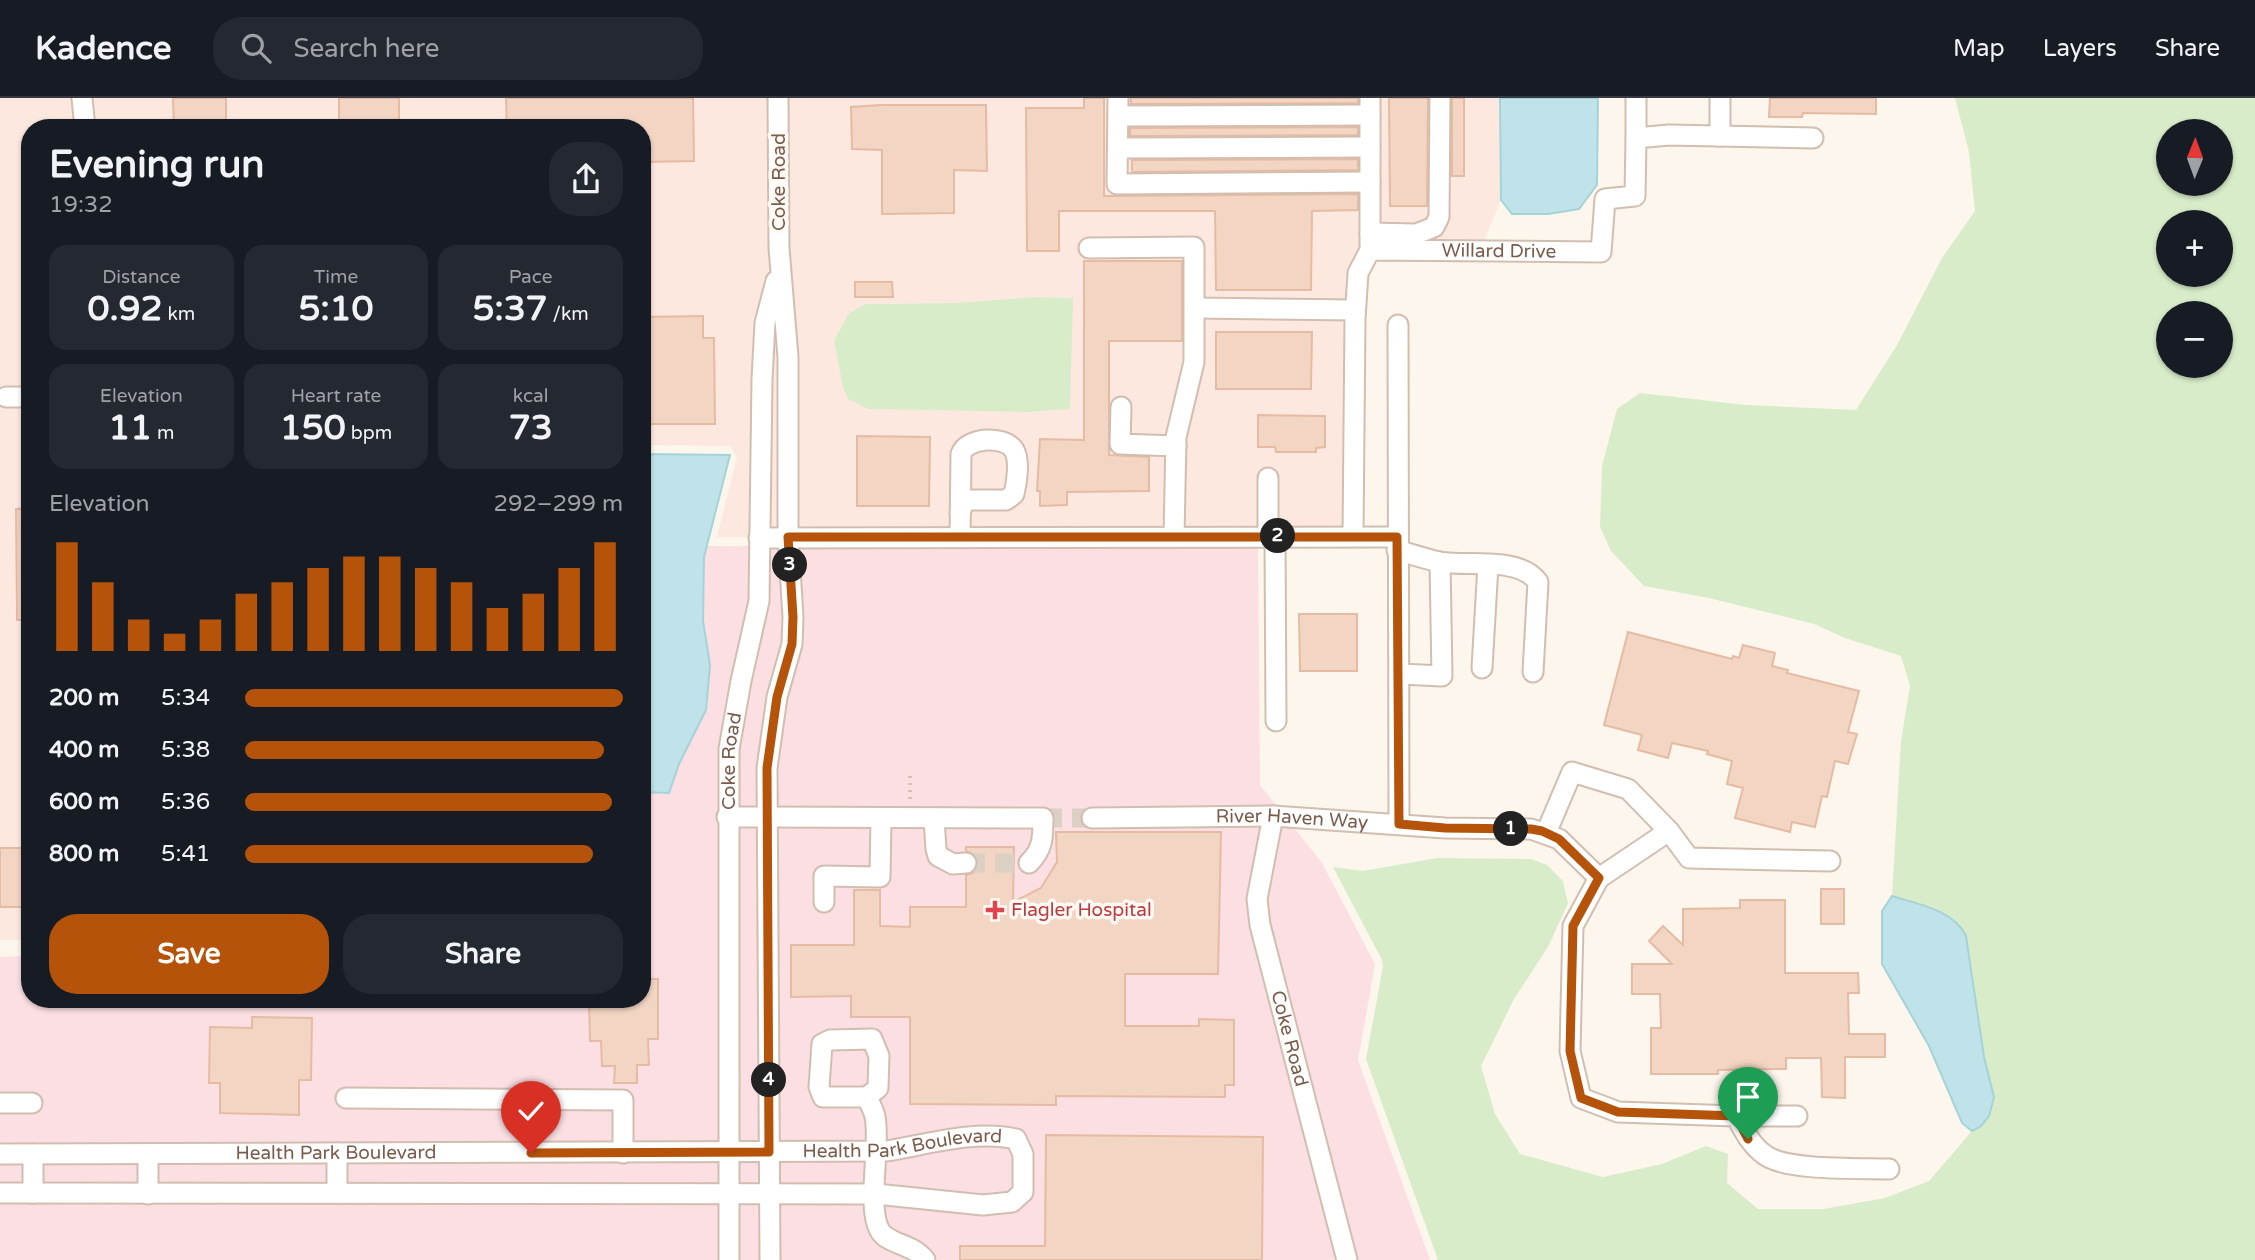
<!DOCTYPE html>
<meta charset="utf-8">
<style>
:root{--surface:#171b24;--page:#242831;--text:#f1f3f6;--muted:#9ea1a6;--line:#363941;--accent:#b45309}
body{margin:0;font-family:"Varela Round",sans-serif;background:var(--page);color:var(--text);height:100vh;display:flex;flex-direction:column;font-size:26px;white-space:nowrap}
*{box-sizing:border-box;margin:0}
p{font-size:23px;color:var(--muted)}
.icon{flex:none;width:38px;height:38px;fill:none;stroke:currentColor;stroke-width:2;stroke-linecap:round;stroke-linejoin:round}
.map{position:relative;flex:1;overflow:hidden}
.panel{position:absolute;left:21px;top:21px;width:630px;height:889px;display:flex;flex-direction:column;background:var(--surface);border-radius:28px;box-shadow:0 2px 5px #0004}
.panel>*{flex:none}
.needle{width:46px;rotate:1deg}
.buttons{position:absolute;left:2156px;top:21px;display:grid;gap:14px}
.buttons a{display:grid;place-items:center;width:77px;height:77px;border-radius:50%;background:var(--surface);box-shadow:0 2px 5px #0004;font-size:35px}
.pin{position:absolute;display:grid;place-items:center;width:60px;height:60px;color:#fff;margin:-72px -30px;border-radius:50% 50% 50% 0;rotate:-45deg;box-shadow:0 0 7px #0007}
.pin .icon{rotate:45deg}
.km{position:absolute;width:35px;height:35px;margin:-18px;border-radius:50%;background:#222;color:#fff;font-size:19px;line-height:35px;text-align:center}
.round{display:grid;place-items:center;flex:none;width:74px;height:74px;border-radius:28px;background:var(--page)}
.overview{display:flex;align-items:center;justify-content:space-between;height:119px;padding:0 28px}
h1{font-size:38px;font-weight:700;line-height:52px}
.stats{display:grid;grid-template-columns:repeat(3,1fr);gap:10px;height:119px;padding:7px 28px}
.stats div{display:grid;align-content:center;border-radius:18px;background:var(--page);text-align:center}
.stats b{font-size:35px;font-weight:700}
.stats small{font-size:19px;font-weight:400}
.stats p{font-size:19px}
.chart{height:196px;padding:14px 28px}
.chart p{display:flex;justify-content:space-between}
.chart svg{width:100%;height:126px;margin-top:7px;stroke:var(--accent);stroke-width:6}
.primary-button{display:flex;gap:14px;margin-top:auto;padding:14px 28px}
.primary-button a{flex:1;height:80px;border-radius:28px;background:var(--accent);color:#fff;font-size:28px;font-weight:700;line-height:80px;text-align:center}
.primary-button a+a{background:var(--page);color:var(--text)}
ul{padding:0 28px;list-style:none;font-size:23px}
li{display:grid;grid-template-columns:112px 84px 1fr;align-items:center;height:52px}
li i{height:18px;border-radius:9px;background:var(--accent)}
header{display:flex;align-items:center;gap:42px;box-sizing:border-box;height:98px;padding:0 35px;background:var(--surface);border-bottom:2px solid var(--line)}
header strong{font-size:33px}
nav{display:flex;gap:38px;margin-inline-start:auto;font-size:24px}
.search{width:490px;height:63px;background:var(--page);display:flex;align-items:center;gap:18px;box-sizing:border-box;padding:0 24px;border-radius:28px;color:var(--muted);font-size:26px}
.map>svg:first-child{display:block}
</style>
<header>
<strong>Kadence</strong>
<div class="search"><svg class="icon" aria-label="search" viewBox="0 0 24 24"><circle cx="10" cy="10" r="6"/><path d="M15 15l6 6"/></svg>Search here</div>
<nav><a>Map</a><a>Layers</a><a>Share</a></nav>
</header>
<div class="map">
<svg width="2255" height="1162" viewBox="0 0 2255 1162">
<rect width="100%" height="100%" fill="#fdf6ec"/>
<!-- commercial -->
<path fill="#fde8e0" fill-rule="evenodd" d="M 0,0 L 1500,0 L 1501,102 L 1479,154 L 1363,156 L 1362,432 L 846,440 L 717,439 L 737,359 L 730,348 L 642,347 L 642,30 L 30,30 L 30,842 L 0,842 ZM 1035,199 L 1073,200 L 1029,314 L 971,311 L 834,242 L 849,215 L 866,206 L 955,205 Z"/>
<!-- medical -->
<path fill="#fbdfe3" d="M 707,448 L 1258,450 L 1260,687 L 1322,765 L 1375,866 L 1358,962 L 1430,1162 L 0,1162 L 0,859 L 30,858 L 30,901 L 642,901 L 642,694 L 669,695 L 679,666 L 706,612 L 710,567 L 703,522 L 704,459 Z"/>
<!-- green -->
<g fill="#d8ecc9" fill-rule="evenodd">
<path d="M 1955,0 L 2255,0 L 2255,1162 L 1438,1162 L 1366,961 L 1383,868 L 1382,862 L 1333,769 L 1363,773 L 1437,760 L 1531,761 L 1547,767 L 1563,783 L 1568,805 L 1548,849 L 1514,901 L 1481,968 L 1495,1016 L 1520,1056 L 1603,1079 L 1662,1066 L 1706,1048 L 1728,1056 L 1727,1085 L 1758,1111 L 1823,1111 L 1885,1100 L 1929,1083 L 1972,1033 L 1981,1028 L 1994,999 L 1984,959 L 1966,838 C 1954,812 1918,806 1892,798 L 1901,643 L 1910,588 L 1901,558 L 1845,540 L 1814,526 L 1709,500 L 1644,488 L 1611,453 L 1600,429 L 1602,368 L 1617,311 L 1640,295 L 1746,307 L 1856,312 L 1897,247 L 1942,160 L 1975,113 L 1969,54 ZM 2168,33 L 2221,33 L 2221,86 L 2168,86 ZM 2168,124 L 2221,124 L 2221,177 L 2168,177 ZM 2168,215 L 2221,215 L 2221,268 L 2168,268 Z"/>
<path d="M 1035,199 L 1073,200 L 1070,311 L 1029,314 L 868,311 L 848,301 L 843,290 L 834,242 L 849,215 L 866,206 L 955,205 Z"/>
</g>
<!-- water -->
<g fill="#bfe3e8" stroke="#a5d3da" stroke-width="2">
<path d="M 1500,0 L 1598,0 L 1597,87 L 1579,111 L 1548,116 L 1512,116 L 1501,102 Z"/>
<path d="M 642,356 L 730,357 L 704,459 L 703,523 L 710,567 L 706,612 L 679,666 L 669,695 L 642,694 Z"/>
<path d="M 1892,798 C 1918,806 1954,812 1966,838 L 1984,959 L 1994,999 L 1989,1018 L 1981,1028 L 1972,1033 L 1962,1025 L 1929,948 L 1882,866 L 1882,813 Z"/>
</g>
<!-- building -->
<g fill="#f3d5c3" stroke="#e6bba3" stroke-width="2">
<path d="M 173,0 L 226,0 L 226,30 L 174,30 Z"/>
<rect x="339" y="0" width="60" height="30"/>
<path d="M 506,0 L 693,0 L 694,63 L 642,64 L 642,30 L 507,30 Z"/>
<path d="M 1084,0 L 1104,0 L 1104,98 L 1358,96 L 1358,112 L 1312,113 L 1311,192 L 1216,192 L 1215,113 L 1059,113 L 1059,153 L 1027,153 L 1026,10 L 1084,10 Z"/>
<path d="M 1131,0 L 1358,0 L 1358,5 L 1131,6 Z"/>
<path d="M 1389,0 L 1428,0 L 1427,108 L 1390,108 Z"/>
<rect x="1452" y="0" width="12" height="78"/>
<path d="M 1770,0 L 1876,0 L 1876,16 L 1803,15 L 1802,19 L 1769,19 Z"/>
<path d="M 881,7 L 986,7 L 987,73 L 954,72 L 954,115 L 882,116 L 882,52 L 852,51 L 851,9 Z"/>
<path d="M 1358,29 L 1358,37 L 1130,38 L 1130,30 Z"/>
<path d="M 1358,61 L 1358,72 L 1132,74 L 1132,62 Z"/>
<path d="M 1084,163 L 1182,163 L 1182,243 L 1109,243 L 1109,357 L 1149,359 L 1149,393 L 1067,394 L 1067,407 L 1040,408 L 1040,393 L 1037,393 L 1040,341 L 1084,342 Z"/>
<path d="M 855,184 L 892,184 L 893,199 L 855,199 Z"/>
<path d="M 703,218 L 703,240 L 714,240 L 715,326 L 642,326 L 642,219 Z"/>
<path d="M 1216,234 L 1312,234 L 1311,291 L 1216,291 Z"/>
<path d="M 1258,317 L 1325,318 L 1325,349 L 1316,350 L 1316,354 L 1276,354 L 1275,349 L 1258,349 Z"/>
<path d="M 857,338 L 930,339 L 929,408 L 857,408 Z"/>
<path d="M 30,410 L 30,522 L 17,522 L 16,411 Z"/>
<path d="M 1299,516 L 1357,516 L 1357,573 L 1300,573 Z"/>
<path d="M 1628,534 L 1732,561 L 1733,558 L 1739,560 L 1743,547 L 1775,555 L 1772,568 L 1788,572 L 1787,575 L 1859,593 L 1848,634 L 1857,636 L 1848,666 L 1835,663 L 1827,699 L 1822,698 L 1815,729 L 1792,724 L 1790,734 L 1735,720 L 1743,690 L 1727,686 L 1732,663 L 1707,656 L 1708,653 L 1672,645 L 1668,660 L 1638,652 L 1642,637 L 1604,627 Z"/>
<path d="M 1056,734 L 1221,734 L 1218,876 L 1125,876 L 1125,928 L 1199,928 L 1199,921 L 1234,922 L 1234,987 L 1225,987 L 1225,999 L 1056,998 L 1056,1007 L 910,1006 L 910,919 L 851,919 L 851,898 L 791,899 L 791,847 L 854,847 L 854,792 L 880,792 L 880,828 L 910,829 L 910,809 L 966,809 L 966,777 L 973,775 L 978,765 L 976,758 L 966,753 L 966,749 L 1014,749 L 1013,804 L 1041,790 L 1057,764 Z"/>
<rect x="0" y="750" width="30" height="59"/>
<rect x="1821" y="791" width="23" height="35"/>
<path d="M 1740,802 L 1785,802 L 1785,875 L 1858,875 L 1859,895 L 1848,895 L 1849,936 L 1885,936 L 1885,959 L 1845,959 L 1845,1000 L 1822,999 L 1821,960 L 1786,960 L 1786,971 L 1718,972 L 1718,976 L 1651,976 L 1651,930 L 1661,930 L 1660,896 L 1632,896 L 1632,866 L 1672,866 L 1649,843 L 1663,828 L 1683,847 L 1683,811 L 1740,810 Z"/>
<path d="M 642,881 L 658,881 L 658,941 L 648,941 L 649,967 L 637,967 L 637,985 L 614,985 L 615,968 L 602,968 L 601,943 L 590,943 L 589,901 L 642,901 Z"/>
<path d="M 252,919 L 312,920 L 311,982 L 299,982 L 299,1017 L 220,1015 L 220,985 L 209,985 L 210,929 L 252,930 Z"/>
<path d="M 1046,1037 L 1263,1039 L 1262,1162 L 960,1162 L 960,1148 L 1045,1148 Z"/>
</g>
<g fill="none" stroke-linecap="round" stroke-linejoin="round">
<!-- minor-tunnel -->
<g stroke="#dcd0c4" stroke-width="19" stroke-dasharray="19 10" stroke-linecap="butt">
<path d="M 1043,720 L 1092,720"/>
<path d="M 966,765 L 1029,765"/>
</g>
<!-- minor casing -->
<g stroke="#d1beb0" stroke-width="23">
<g id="minor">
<path d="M 82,0 L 85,30"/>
<path d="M 1118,0 L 1117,86 L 1370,84"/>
<path d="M 1720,0 L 1720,38"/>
<path d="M 1118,18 L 1370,17"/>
<path d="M 1636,40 L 1636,0"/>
<path d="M 1118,50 L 1370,49"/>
<path d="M 1370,135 L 1416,136 L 1434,129 L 1439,119 L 1440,0"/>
<path d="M 1370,147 L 1370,0"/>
<path d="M 1089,150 L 1194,149 L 1194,264 L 1176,339 L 1174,439"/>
<path d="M 1196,210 L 1355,212"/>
<path d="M 1398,227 L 1399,726"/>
<path d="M 6,299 L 30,299"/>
<path d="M 1121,309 L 1120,346 L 1176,348"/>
<path d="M 1275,438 L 1276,623"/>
<path id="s1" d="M 1353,438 L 1355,221 L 1358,175 L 1370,152 L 1601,154 L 1605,101 L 1635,98 L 1636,40 L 1669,37 L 1813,40"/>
<path d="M 960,439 L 961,356 C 967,339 1005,337 1014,352 C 1020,362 1017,384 1014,396 L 1006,402 L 968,402 L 963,406 L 960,415"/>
<path d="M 1268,439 L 1268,380"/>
<path d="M 759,440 L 1397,439"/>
<path d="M 1397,452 C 1411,456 1425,461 1440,464 C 1469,469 1519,458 1538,484 L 1533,574"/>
<path d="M 1482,570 L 1488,467"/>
<path d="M 1400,576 L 1442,578 L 1440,464"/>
<path id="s2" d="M 1273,718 L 1257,801 L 1260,827 L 1347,1162"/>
<path d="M 727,719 L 1043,720 C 1043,740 1043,751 1029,765"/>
<path id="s3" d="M 1092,720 L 1273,718 L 1445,730 L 1531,731 L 1559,741 L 1599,780"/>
<path d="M 934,721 L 936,751 L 938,758 L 953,766 L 966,765"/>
<path d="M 1669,733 L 1689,760 L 1830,763"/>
<path d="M 1546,735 L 1572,674 L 1628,691 L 1669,733 L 1599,780 L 1573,828 L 1570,953 L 1581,1000 L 1618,1014 L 1736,1018 C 1744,1033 1751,1047 1765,1057 C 1786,1073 1861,1070 1889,1071"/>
<path d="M 824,804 L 824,778 L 880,779 L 881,721"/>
<path d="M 867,999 L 878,990 L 879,958 L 872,941 L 830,942 L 822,946 L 819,989 L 823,999 L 867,999 C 869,1005 874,1012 875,1019 C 881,1048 866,1109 880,1133 C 889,1147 912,1145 925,1162"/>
<path d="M 346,1000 L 623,1002 L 623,1055"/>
<path d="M 0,1005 L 32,1005"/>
<path d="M 1736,1018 L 1797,1018"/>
<path d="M 337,1055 L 337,1095"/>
<path id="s4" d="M 0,1056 L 887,1053 C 929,1046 974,1032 1016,1041 L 1023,1056 L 1023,1094 L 1012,1104 L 983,1107 L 876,1096 L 0,1095"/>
<path d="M 33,1056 L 33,1095"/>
<path d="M 148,1056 L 148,1096"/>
<path id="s5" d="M 729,1162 L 729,651 L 741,583 L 759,503 L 762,281 L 765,225 L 776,183"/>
<path d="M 770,1162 L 767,670 L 777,599 L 792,546 L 793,519 L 788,439 L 788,259 L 779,150 L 778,0"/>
</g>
</g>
<!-- path -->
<path stroke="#d9b8a5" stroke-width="3.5" stroke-dasharray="2 5" stroke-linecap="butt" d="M 910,678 L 910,701"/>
<!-- minor -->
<use href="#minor" stroke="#fff" stroke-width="19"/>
</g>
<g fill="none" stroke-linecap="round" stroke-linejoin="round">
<!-- route casing -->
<g stroke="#fff" stroke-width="14">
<path id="route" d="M 531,1055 L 769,1054 L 767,670 L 777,599 L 792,546 L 793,519 L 788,439 L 1397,439 L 1399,726 L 1445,730 L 1531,731 L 1542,733 L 1559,741 L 1599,780 L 1573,828 L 1570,953 L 1581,1000 L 1618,1014 L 1736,1018 L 1748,1041"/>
</g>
<!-- route -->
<use href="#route" stroke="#b45309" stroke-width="9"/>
</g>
<!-- markers -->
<path fill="#e0444e" stroke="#fffaf3" stroke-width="2.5" d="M991.5 801.5h7v7h7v7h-7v7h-7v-7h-7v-7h7z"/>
<g text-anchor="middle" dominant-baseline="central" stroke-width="7" stroke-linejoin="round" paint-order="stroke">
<!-- street labels -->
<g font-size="19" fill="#7a5c4d" stroke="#fffaf3">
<text transform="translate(779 84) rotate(-90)">Coke Road</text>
<text stroke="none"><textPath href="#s1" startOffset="418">Willard Drive</textPath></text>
<text stroke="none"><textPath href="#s5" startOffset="499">Coke Road</textPath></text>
<text stroke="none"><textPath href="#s3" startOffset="200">River Haven Way</textPath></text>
<text stroke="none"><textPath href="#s2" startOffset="228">Coke Road</textPath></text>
<text stroke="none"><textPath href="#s4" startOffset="903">Health Park Boulevard</textPath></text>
<text stroke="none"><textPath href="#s4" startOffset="336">Health Park Boulevard</textPath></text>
</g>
<!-- health labels -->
<g font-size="19" fill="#be3a42" stroke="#fffaf3" text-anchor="start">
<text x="1011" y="812">Flagler Hospital</text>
</g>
</g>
</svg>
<div class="buttons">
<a><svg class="needle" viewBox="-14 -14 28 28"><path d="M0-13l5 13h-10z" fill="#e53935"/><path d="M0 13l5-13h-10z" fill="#9ea1a6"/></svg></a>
<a>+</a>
<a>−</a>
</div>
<div class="pin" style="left:1748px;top:1041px;background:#1e9e55"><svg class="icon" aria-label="arrive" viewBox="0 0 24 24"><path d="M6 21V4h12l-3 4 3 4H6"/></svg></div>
<div class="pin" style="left:531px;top:1055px;background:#d93025"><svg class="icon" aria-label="check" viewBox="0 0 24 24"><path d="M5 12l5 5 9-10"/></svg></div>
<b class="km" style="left:1511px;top:731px">1</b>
<b class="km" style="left:1278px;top:438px">2</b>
<b class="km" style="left:790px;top:467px">3</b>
<b class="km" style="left:769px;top:982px">4</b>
<section class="panel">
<div class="overview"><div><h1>Evening run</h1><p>19:32</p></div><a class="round"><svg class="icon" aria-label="share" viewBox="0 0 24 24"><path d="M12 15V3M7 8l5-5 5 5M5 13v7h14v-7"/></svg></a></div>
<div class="stats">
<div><p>Distance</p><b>0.92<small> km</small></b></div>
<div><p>Time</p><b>5:10</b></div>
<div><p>Pace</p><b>5:37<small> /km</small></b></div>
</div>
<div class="stats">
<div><p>Elevation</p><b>11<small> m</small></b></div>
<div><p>Heart rate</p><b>150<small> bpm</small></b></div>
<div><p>kcal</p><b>73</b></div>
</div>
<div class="chart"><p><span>Elevation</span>292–299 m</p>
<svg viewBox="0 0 160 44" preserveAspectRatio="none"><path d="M5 44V6M15 44V20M25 44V33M35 44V38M45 44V33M55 44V24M65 44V20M75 44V15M85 44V11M95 44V11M105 44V15M115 44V20M125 44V29M135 44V24M145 44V15M155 44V6"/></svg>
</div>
<ul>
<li><b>200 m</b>5:34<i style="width:100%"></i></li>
<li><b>400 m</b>5:38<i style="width:95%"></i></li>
<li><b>600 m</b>5:36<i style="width:97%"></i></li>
<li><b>800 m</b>5:41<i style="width:92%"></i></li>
</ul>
<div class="primary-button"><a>Save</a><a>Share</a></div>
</section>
</div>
